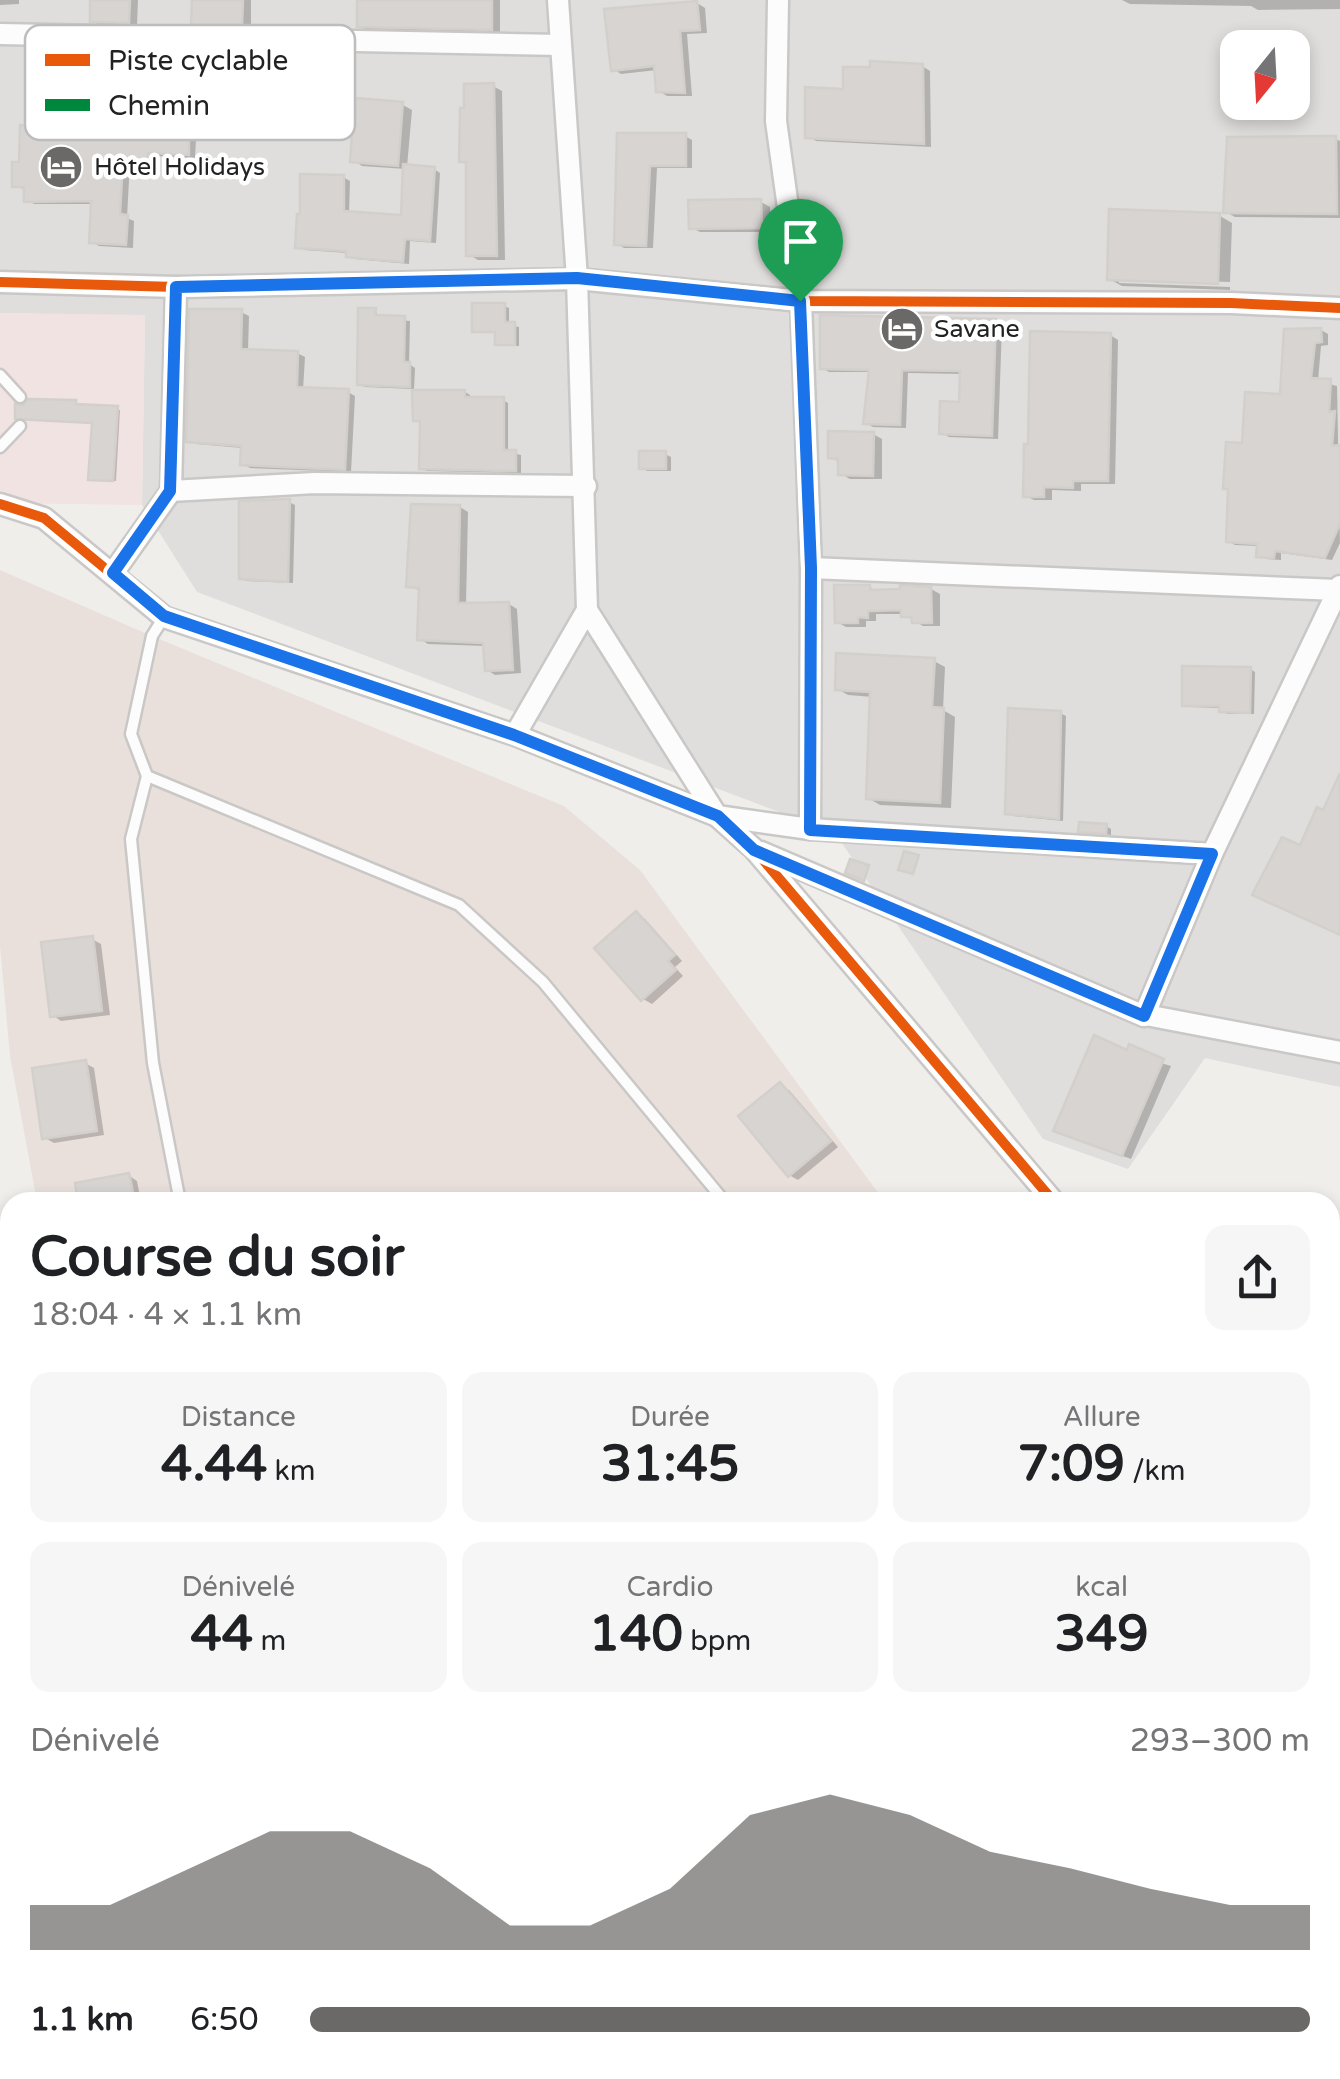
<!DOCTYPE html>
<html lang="fr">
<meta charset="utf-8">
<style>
:root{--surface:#fff;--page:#f6f6f6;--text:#202124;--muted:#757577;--accent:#6a6968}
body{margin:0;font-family:"Varela Round",sans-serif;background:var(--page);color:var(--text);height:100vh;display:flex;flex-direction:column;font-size:38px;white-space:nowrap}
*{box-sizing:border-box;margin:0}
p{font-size:32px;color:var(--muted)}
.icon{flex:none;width:55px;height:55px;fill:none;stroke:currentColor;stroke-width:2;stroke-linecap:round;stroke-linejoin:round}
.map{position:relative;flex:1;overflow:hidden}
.details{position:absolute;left:0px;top:1192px;width:1340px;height:888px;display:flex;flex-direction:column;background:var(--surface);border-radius:30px 30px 0 0;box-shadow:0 5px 15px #0003}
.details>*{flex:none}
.needle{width:65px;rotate:198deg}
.buttons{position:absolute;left:1220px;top:30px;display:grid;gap:20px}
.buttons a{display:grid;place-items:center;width:90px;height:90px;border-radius:20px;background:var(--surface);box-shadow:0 5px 15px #0003;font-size:50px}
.pin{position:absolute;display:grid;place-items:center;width:85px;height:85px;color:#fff;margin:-102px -42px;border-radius:50% 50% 50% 0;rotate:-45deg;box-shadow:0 0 10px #0007}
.pin .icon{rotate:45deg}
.round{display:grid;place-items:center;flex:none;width:105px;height:105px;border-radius:20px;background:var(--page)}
.head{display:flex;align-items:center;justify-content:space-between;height:170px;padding:0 30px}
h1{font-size:55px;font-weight:700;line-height:75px}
.metrics{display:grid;grid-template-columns:repeat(3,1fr);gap:15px;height:170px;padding:10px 30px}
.metrics div{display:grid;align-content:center;border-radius:20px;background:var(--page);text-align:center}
.metrics b{font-size:50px;font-weight:700}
.metrics small{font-size:28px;font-weight:400}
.metrics p{font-size:28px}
.chart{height:280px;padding:20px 30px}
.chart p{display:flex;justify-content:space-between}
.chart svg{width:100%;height:180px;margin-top:10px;fill:var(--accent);opacity:.7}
ul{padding:0 30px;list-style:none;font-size:32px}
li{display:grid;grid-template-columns:160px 120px 1fr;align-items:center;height:75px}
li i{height:25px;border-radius:12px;background:var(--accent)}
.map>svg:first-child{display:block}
</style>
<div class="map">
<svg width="1340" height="2079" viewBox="0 0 1340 2079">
<rect width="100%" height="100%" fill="#f0eeeb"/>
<!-- residential -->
<g fill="#dfdedc" fill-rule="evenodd">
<path d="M 0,0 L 1340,0 L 1340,1087 L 1205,1058 L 1128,1169 L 1043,1139 L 835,833 L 197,592 L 142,505 L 145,316 L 0,313 ZM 1238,48 L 1292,48 L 1292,102 L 1238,102 Z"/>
<path d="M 0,1581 L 10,1628 L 10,2070 L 103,2070 L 105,2079 L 0,2079 Z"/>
</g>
<!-- commercial -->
<path fill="#f1e3e1" d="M 0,313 L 145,315 L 142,505 L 0,503 Z"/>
<!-- military -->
<g fill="#eae0db">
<path d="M 0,570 L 152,636 L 564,806 L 640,870 L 885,1202 L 37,1202 L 10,1056 L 0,946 Z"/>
<path d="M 285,2070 L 1209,2070 L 1205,2079 L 293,2079 Z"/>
</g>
<!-- shadow -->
<g fill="#0003">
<path d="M 0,0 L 19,0 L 19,4 L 0,5 Z"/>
<path d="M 93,0 L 138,0 L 137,26 L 101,26 L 92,21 Z"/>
<path d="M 195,0 L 251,0 L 251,29 L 203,28 L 194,23 Z"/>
<path d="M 360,0 L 500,0 L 500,33 L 368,31 L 359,26 Z"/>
<path d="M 1122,0 L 1340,0 L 1340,9 L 1258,10 L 1251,6 L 1130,4 Z"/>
<path d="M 697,3 L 705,8 L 707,33 L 687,34 L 692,96 L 667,96 L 659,91 L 657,70 L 621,74 L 613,69 Z"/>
<path d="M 922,66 L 930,71 L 931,147 L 816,141 L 808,136 L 846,92 L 872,70 Z"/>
<path d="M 191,69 L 198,73 L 197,104 L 248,104 L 255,109 L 255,135 L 251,135 L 251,140 L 196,139 L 195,158 L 155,156 L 155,163 L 130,161 L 127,218 L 134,221 L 133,248 L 99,246 L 92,242 L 93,204 L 34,204 L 27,200 L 27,190 L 14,186 L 32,128 L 49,98 Z"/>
<path d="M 344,83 L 353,88 L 353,100 L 403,105 L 412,110 L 407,167 L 434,169 L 440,173 L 436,243 L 410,241 L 409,264 L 355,259 L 348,253 L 304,250 L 297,246 L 343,177 L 350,181 L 349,214 L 403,218 L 406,169 L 362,166 L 353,160 L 355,138 L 319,136 L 310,131 Z"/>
<path d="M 493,86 L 502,91 L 505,260 L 478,260 L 469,255 L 468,164 L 462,160 Z"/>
<path d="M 619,135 L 685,136 L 692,140 L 692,168 L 657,168 L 653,248 L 624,248 L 617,244 Z"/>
<path d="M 1335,139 L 1340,141 L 1340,218 L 1235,217 L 1226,212 Z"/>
<path d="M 761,202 L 770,207 L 770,232 L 700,232 L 691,227 Z"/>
<path d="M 1220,216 L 1232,223 L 1230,282 L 1119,278 L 1119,283 L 1230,287 L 1230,290 L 1122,286 L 1109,279 Z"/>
<path d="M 504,306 L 509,308 L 509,325 L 519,327 L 519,346 L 502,346 L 498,343 L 498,333 L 475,331 Z"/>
<path d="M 375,311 L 380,318 L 410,321 L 409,364 L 415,368 L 414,389 L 365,387 L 359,384 Z"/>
<path d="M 241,312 L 249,316 L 248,351 L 297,353 L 305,357 L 303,390 L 348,392 L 355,396 L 351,472 L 250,468 L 243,464 L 243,448 L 196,444 L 188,440 Z"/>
<path d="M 995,322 L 1002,326 L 998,439 L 949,437 L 942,433 L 961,405 L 962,374 L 908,373 L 906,428 L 873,427 L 866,423 L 871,372 L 829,372 L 822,368 Z"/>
<path d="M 1321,330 L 1328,334 L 1328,345 L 1321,346 L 1318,381 L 1337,386 L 1340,543 L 1332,560 L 1281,553 L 1281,560 L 1266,559 L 1259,555 L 1259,546 L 1235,545 L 1228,541 L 1244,445 L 1282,397 Z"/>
<path d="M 1110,335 L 1118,340 L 1115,484 L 1081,484 L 1081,491 L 1052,490 L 1052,500 L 1034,500 L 1026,496 L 1030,446 Z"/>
<path d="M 465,392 L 470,395 L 470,400 L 503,400 L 508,403 L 508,452 L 521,455 L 521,473 L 427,471 L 421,468 L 420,422 L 415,419 Z"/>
<path d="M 75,402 L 79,407 L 120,410 L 116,481 L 91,479 L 95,424 L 17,418 Z"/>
<path d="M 873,434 L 882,439 L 882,479 L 850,479 L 841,474 L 841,463 L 830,457 Z"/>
<path d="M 665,454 L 671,457 L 671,471 L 647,471 L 642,468 Z"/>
<path d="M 289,502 L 295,505 L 293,583 L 247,581 L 242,578 Z"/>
<path d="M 460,507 L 468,512 L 466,605 L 509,604 L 517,609 L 521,673 L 495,675 L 487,670 L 486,646 L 428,644 L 420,639 L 421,591 L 409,586 Z"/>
<path d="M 869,587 L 877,592 L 931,589 L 940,594 L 940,626 L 923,626 L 904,614 L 876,614 L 876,621 L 866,621 L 866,627 L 846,627 L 837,622 Z"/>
<path d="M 934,661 L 945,667 L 943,710 L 955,717 L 951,808 L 880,805 L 868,798 L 873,697 L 848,695 L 837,689 Z"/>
<path d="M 1250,669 L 1255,672 L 1254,714 L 1227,714 L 1221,708 L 1190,707 L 1185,704 Z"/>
<path d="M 1060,713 L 1066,716 L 1063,821 L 1013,816 L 1008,813 Z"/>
<path d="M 1106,826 L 1111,829 L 1111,835 L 1081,830 Z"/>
<path d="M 636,914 L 645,919 L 682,961 L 675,967 L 683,976 L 652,1004 L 643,999 Z"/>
<path d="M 92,939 L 101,944 L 110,1015 L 61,1021 L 52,1015 Z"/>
<path d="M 1128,1053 L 1171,1066 L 1131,1159 L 1065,1135 Z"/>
<path d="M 85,1063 L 94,1068 L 104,1135 L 54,1143 L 45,1138 Z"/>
<path d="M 780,1085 L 789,1090 L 838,1147 L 798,1180 L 789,1175 Z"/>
<path d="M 128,1175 L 137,1181 L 141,1202 L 81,1202 L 78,1185 Z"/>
<path d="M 488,1196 L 498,1202 L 478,1202 Z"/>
<path d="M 10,1937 L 10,1962 L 4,1963 L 0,1960 L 0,1939 Z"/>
<path d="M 10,2016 L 10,2037 L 0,2039 L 0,2017 Z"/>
<path d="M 381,2070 L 428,2070 L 437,2079 L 373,2079 Z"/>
<path d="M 736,2070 L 800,2070 L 806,2074 L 804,2079 L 733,2079 Z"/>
<path d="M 838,2070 L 878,2070 L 874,2079 L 846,2079 L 837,2074 Z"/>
<path d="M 910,2070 L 995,2070 L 1006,2077 L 905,2079 Z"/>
</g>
<!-- building -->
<g fill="#d7d4d2" stroke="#d3d0cc" stroke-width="2.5">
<path d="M 90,0 L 130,0 L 129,23 L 90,22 Z"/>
<path d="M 192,0 L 243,0 L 242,25 L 191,24 Z"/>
<path d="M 357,0 L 492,0 L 492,30 L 357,27 Z"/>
<path d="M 697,1 L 700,30 L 680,31 L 685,93 L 656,92 L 654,66 L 611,71 L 604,9 Z"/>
<path d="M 870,61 L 923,64 L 924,144 L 805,138 L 805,87 L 843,89 L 843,67 L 870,67 Z"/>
<path d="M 160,65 L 192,66 L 190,101 L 248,102 L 248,132 L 244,132 L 244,138 L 189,137 L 189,155 L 148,153 L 148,160 L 123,159 L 120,214 L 128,215 L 126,245 L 89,243 L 91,201 L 24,202 L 24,187 L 12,187 L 12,162 L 19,162 L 20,125 L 30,126 L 31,95 L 47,96 L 48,74 L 134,76 L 135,70 L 160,71 Z"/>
<path d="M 309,80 L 345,81 L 344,97 L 403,102 L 398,166 L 350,162 L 352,134 L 307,133 Z"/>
<path d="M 494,83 L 497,256 L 466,256 L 466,162 L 459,162 L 460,108 L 464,108 L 464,84 Z"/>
<path d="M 617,133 L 686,133 L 686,166 L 650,166 L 646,246 L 614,245 Z"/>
<path d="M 1336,136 L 1337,214 L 1223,213 L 1227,137 Z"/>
<path d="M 403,164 L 435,167 L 430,241 L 405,239 L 403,262 L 346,257 L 346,251 L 295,248 L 297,214 L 300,214 L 300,174 L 344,175 L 344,211 L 401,215 Z"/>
<path d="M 761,199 L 762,228 L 689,229 L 688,200 Z"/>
<path d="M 1109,209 L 1220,213 L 1218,284 L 1107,280 Z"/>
<path d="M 472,303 L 505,303 L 505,322 L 515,322 L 515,345 L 495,345 L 495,332 L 472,332 Z"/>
<path d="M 358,308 L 376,308 L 375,315 L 405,316 L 404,362 L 410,362 L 410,387 L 357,385 Z"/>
<path d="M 189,309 L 242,309 L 241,349 L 298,351 L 297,387 L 349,389 L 345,470 L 240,465 L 241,446 L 186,442 Z"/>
<path d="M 820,315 L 996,319 L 992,436 L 939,434 L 940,401 L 959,402 L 960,371 L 902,370 L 900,425 L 863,424 L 869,370 L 820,369 Z"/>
<path d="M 1321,328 L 1322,342 L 1315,343 L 1311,378 L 1331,379 L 1329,412 L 1335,411 L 1332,446 L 1340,445 L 1340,524 L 1325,558 L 1275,551 L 1274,558 L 1256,557 L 1257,544 L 1226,542 L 1228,489 L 1223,489 L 1226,442 L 1242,443 L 1245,392 L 1280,394 L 1284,329 Z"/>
<path d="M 1030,331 L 1111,333 L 1108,481 L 1073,481 L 1073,488 L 1044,487 L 1044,497 L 1023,497 L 1024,444 L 1028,444 Z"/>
<path d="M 412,390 L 465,390 L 465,397 L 504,397 L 504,450 L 516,450 L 516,471 L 419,469 L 420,421 L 413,421 Z"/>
<path d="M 28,399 L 76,400 L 76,404 L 118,406 L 113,481 L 88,480 L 92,423 L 15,419 L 15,404 L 23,405 Z"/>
<path d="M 828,431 L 874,432 L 873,476 L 838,475 L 838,459 L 828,458 Z"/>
<rect x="639" y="451" width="27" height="18"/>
<path d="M 290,499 L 288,582 L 239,579 L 239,501 Z"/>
<path d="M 411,504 L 460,505 L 458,603 L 509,602 L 513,670 L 485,671 L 483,643 L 417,640 L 419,588 L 406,587 Z"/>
<path d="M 834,585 L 870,585 L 870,590 L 900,589 L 900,585 L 931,587 L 932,623 L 912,623 L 911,617 L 901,617 L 901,610 L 868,611 L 868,618 L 858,617 L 858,623 L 835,623 Z"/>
<path d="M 836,653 L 935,658 L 932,707 L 944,708 L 940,803 L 866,799 L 870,692 L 835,690 Z"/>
<path d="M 1182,666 L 1251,667 L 1250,713 L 1219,712 L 1219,706 L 1182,706 Z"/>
<path d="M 1008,708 L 1061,711 L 1059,819 L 1005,814 Z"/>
<path d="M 1340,773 L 1340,935 L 1252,895 L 1282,837 L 1300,845 L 1317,807 L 1323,810 Z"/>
<path d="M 1079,822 L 1107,824 L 1106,834 L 1078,832 Z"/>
<path d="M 904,851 L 919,855 L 913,874 L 898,870 Z"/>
<path d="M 850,859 L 869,865 L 864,881 L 845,873 Z"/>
<path d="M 636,911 L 675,955 L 668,961 L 676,970 L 641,1001 L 594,948 Z"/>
<path d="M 93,936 L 102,1011 L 50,1017 L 41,942 Z"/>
<path d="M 1094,1035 L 1127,1050 L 1129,1044 L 1164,1059 L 1122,1156 L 1053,1131 Z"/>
<path d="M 86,1060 L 97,1131 L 42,1139 L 32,1068 Z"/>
<path d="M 780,1082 L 831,1141 L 788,1177 L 738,1116 Z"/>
<path d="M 129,1173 L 135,1202 L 78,1202 L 75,1183 Z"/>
</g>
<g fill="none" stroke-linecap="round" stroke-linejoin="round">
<!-- service casing -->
<g stroke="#c9c8c7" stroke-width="15">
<g id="service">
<path d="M 0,375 L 20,397"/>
<path d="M 0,447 L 20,426"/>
<path d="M 164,617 L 152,636 L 131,734 L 147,776 L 131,839 L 153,1063 L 180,1202"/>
<path d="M 147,776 L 459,905 L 543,982 L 725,1202"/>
<path d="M 0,1999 L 10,1994"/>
<path d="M 498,2070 L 511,2079"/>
<path d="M 1069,2070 L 1073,2079"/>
<path d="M 0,2074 L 51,2079"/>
</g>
</g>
<!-- minor casing -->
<g stroke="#c9c8c7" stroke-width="25">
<g id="minor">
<path d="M 778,0 L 776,121 L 801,301 L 811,568 L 810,829"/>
<path d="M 0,34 L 560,45"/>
<path d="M 0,282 L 176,287 L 577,279 L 801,301 L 1231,303 L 1340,308"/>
<path d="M 171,491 L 176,287"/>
<path d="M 0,504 L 44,518 L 164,617 L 515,735 L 717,816 L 754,849 L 1054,1202"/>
<path d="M 811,568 L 1338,590"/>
<path d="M 113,573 L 171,491 L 315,483 L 586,486"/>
<path d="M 587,610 L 717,816 L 810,829 L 1212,854"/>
<path d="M 515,735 L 587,610 L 577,279 L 558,0"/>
<path d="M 761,852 L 1144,1016 L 1212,854 L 1340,586"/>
<path d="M 1146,1015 L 1340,1052"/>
<path d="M 1330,1369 L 1340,1337"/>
<path d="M 1330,1548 L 1340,1565"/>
<path d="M 1330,1833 L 1340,1804"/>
<path d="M 1247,2079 L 1250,2070"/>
</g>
</g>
<!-- trunk casing -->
<g stroke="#c5a2ac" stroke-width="40">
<g id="trunk">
<path d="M 0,1509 L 10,1570"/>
<path d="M 103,2070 L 105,2079"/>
</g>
</g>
<!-- service -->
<use href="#service" stroke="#fdfcfc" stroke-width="10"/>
<!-- minor -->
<use href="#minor" stroke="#fdfcfc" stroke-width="20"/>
<!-- trunk -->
<use href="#trunk" stroke="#f0e6e4" stroke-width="35"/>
<!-- quiet -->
<path stroke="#00873e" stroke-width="8" stroke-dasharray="15 8" stroke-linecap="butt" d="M 727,2079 L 730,2070"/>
<!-- cycleway casing -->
<g stroke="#fff" stroke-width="16">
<g id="cycleway">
<path d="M 0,282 L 176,287 L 577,279 L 801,301 L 1231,303 L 1340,308"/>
<path d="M 0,504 L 44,518 L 164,617 L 515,735 L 717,816 L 754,849 L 1054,1202"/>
</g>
</g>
<!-- cycleway -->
<use href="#cycleway" stroke="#e8590c" stroke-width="10"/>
</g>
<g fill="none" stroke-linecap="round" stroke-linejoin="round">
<!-- route casing -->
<g stroke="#fff" stroke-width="20">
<path id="route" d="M 577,278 L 800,301 L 811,568 L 810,830 L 1212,854 L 1144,1016 L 754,850 L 718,816 L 514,735 L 164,616 L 113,573 L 170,491 L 176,287 Z"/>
</g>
<!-- route -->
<use href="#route" stroke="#1a73e8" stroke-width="12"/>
</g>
<!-- icons -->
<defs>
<g id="hotel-disc" transform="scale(2.25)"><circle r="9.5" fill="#6a6968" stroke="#fff"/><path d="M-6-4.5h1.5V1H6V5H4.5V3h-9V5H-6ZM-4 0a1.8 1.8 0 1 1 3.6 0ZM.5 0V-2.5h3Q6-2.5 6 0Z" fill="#fff"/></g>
</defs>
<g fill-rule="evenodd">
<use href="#hotel-disc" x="61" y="167"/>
<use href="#hotel-disc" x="902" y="329"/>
</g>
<g text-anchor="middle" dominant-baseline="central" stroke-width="9" stroke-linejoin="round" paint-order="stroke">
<!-- poi labels -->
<g font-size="25" fill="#222" stroke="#fff" text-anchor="start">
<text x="94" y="167">Hôtel Holidays</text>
<text x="934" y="329">Savane</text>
</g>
</g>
<!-- legend -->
<rect x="25" y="25" width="330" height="115" rx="15" fill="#fff" stroke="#bdbdbd" stroke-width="2.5"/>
<rect x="45" y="54" width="45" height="12" fill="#e8590c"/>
<rect x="45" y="99" width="45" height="12" fill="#00873e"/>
<g font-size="28" fill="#222">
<text x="108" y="70">Piste cyclable</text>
<text x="108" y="115">Chemin</text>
</g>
</svg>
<div class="buttons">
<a><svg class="needle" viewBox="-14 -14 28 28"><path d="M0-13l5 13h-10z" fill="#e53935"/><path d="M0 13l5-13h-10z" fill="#757577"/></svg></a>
</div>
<div class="pin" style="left:800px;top:301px;background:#1e9e55"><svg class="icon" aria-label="arrive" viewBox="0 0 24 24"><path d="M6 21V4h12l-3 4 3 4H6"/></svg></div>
<section class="details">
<div class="head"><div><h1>Course du soir</h1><p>18:04 · 4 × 1.1 km</p></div><a class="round"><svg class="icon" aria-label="share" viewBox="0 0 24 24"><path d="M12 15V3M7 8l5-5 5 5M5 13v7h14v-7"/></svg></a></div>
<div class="metrics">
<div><p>Distance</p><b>4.44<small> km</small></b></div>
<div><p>Durée</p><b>31:45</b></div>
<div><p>Allure</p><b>7:09<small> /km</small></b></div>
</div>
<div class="metrics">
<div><p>Dénivelé</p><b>44<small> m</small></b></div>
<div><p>Cardio</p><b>140<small> bpm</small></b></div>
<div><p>kcal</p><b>349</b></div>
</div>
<div class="chart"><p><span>Dénivelé</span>293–300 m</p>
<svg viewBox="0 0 160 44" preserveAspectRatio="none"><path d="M0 44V33L10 33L20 24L30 15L40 15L50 24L60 38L70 38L80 29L90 11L100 6L110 11L120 20L130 24L140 29L150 33L160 33V44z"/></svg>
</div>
<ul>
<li><b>1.1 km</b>6:50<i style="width:100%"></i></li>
</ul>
</section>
</div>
